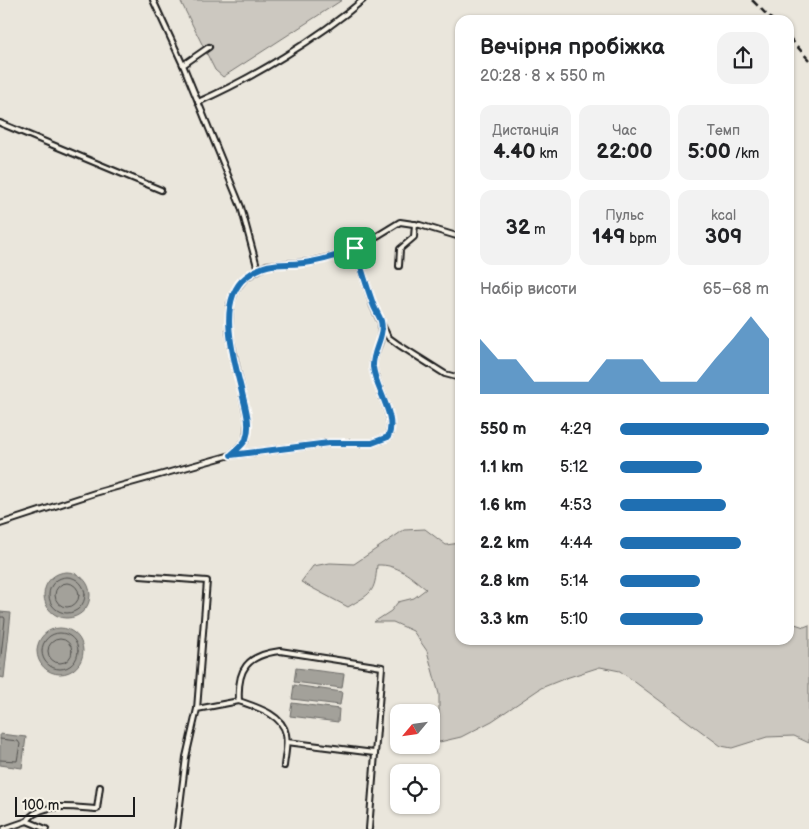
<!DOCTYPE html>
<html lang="uk">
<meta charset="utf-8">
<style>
:root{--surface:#fff;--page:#f2f2f2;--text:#202124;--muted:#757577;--accent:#1f6fb2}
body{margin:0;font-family:"Balsamiq Sans",sans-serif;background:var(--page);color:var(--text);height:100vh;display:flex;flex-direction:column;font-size:19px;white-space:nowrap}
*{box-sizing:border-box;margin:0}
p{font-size:16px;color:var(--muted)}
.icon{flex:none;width:28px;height:28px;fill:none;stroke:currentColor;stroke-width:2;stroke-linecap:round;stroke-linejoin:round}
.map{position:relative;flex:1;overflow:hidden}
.panel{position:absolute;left:455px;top:15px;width:339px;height:630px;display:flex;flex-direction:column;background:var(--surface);border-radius:15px;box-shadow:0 1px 4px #0004}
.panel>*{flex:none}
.needle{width:32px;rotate:241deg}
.controls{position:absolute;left:390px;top:704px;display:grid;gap:10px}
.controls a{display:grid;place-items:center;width:50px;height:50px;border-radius:10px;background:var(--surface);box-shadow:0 1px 4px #0004;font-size:25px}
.scale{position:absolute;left:15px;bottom:12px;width:120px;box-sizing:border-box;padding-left:5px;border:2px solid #1c1c1c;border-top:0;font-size:14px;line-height:18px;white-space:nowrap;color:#1c1c1c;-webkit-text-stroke:4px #f7f3e8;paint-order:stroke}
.pin{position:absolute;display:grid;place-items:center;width:42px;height:42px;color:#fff;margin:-21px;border-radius:10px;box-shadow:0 2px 8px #0006}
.round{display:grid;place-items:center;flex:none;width:52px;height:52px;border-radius:15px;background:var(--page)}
.headline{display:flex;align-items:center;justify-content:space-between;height:85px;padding:0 25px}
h1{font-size:22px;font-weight:600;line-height:38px}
.stats{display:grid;grid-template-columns:repeat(3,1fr);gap:8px;height:85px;padding:5px 25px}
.stats div{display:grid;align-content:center;border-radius:12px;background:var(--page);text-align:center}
.stats b{font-size:21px;font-weight:600}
.stats small{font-size:14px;font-weight:400}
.stats p{font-size:14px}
.chart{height:140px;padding:10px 25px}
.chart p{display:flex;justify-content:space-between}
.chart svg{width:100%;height:90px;margin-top:5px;fill:var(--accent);opacity:.7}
ul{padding:0 25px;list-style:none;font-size:16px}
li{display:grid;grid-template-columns:80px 60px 1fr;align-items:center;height:38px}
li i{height:12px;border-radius:6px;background:var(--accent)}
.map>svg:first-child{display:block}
</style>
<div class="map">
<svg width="809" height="829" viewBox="0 0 809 829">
<rect width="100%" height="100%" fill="#eae6dc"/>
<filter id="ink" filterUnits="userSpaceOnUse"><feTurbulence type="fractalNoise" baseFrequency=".02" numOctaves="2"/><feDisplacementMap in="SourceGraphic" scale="10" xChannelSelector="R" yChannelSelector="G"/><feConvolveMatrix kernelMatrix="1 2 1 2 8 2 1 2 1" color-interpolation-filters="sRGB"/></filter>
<g filter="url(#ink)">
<!-- green -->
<g fill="#ccc8c0" stroke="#74726e">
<path d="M 180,0 L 342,0 L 223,77 L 215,70 Z"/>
<path d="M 425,529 L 446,545 L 460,543 L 460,640 L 789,640 L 789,622 L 804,627 L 809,625 L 809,743 L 794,736 L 767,737 L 732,748 L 721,746 L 620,671 L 600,667 L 566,678 L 541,688 L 492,721 L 461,737 L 431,744 L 431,729 L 439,717 L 439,694 L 427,651 L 413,631 L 393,622 L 374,622 L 391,611 L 398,602 L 414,598 L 426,589 C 411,577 398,564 377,565 C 375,594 371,593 348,607 L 301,582 L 313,566 L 330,563 L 354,564 L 404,530 Z"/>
</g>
<!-- water -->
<g fill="#a3a19a" stroke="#6d6c68">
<circle cx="67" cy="595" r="23"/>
<path d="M 0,612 L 11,613 L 4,678 L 0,677 Z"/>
<circle cx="60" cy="651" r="23"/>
<path d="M 296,668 L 344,674 L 342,688 L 294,682 Z"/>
<path d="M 294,685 L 342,692 L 340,705 L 292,699 Z"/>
<path d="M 292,703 L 339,709 L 338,722 L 290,716 Z"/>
<path d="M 0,734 L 26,737 L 22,768 L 0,765 Z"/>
</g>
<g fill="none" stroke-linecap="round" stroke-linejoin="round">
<!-- shore -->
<g stroke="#52514e" stroke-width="1">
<circle cx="67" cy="595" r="18"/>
<circle cx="67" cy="595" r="12"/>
<path d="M 0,617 L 4,617 L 5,619 L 0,665"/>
<circle cx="60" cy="651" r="18"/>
<circle cx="60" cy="651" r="12"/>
<path d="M 0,739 L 18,741 L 20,744 L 17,761 L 0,760"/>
</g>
<!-- lane casing -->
<g stroke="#1c1c1c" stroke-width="8">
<g id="lane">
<path d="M 153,0 L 183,65"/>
<path d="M 209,47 L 183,65 L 241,207 L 258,270"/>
<path d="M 198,102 C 253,78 317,39 363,0"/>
<path d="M 0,123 L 161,190"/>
<path d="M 355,248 L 373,306 L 388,337 L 399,345 L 445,374 L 460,378"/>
<path d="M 399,266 L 400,249 L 414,237 L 415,224"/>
<path d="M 231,455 L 329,443 L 372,443 L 388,437 C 397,418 376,388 373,367 C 372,358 377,350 380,341 C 381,335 381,328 381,322"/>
<path d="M 0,524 L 95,493 L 231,455 L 246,440 L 248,421 L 229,332 L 230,304 L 236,289 L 245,278 L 267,265 L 310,262 L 339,255 L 369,241 L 400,222 L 420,225 L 460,237"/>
<path d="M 140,576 L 207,581 L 197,709"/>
<path d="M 287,742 L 374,753"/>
<path d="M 284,766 C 285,756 288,744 286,734 C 282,714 256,707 239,701 C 237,669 247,655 280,651 L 382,667 L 369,829"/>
<path d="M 27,821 C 29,819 32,814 36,813 C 52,803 79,808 97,809 L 100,787"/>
<path d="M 4,829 L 27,821 L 46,829"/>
<path d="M 177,829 L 186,757 L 197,709 L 239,701"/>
</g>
</g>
<!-- lane -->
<use href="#lane" stroke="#f7f3e8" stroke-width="4"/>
<!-- rail -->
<g stroke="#1c1c1c" stroke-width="2.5" stroke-dasharray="8 4" stroke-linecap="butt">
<path d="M 752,0 L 772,20"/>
<path d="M 789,37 L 809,60"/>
</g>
</g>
</g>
<g fill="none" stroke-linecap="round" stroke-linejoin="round" filter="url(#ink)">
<!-- route casing -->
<g stroke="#fff" stroke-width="10">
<path id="route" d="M 355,248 C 361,266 366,285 373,304 C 375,310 379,315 381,321 C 385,337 372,351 373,367 C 375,388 398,417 388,437 L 372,443 L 329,443 L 231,455 C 235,451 244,444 246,439 C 251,425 246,410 243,397 C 236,365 214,302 246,277 C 271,258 285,267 311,262 C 327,259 341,255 355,248 Z"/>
</g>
<!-- route -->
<use href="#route" stroke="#1f6fb2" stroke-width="6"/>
</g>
</svg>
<div class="controls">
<a><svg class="needle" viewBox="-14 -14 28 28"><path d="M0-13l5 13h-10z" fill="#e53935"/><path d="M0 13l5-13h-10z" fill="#757577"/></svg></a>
<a><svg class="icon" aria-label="locate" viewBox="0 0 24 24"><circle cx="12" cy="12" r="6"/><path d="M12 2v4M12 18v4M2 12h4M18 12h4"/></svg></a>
</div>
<div class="scale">100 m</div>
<div class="pin" style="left:355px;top:248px;background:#1e9e55"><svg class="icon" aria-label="arrive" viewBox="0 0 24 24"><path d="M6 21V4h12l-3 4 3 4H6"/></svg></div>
<section class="panel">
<div class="headline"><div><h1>Вечірня пробіжка</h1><p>20:28 · 8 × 550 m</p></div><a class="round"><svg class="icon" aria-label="share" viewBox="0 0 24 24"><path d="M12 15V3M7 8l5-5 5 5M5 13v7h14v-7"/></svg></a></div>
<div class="stats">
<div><p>Дистанція</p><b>4.40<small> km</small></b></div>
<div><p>Час</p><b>22:00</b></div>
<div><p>Темп</p><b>5:00<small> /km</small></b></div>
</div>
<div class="stats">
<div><b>32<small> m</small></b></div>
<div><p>Пульс</p><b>149<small> bpm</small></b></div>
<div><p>kcal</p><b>309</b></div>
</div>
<div class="chart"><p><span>Набір висоти</span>65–68 m</p>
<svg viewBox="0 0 160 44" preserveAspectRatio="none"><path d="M0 44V17L10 27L20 27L30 38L40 38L50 38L60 38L70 27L80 27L90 27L100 38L110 38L120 38L130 27L140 17L150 6L160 17V44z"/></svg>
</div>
<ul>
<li><b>550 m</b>4:29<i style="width:100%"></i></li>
<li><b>1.1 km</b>5:12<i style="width:55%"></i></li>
<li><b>1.6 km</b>4:53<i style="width:71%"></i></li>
<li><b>2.2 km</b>4:44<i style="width:81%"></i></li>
<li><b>2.8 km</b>5:14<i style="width:54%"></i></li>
<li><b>3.3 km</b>5:10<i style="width:56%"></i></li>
</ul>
</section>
</div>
